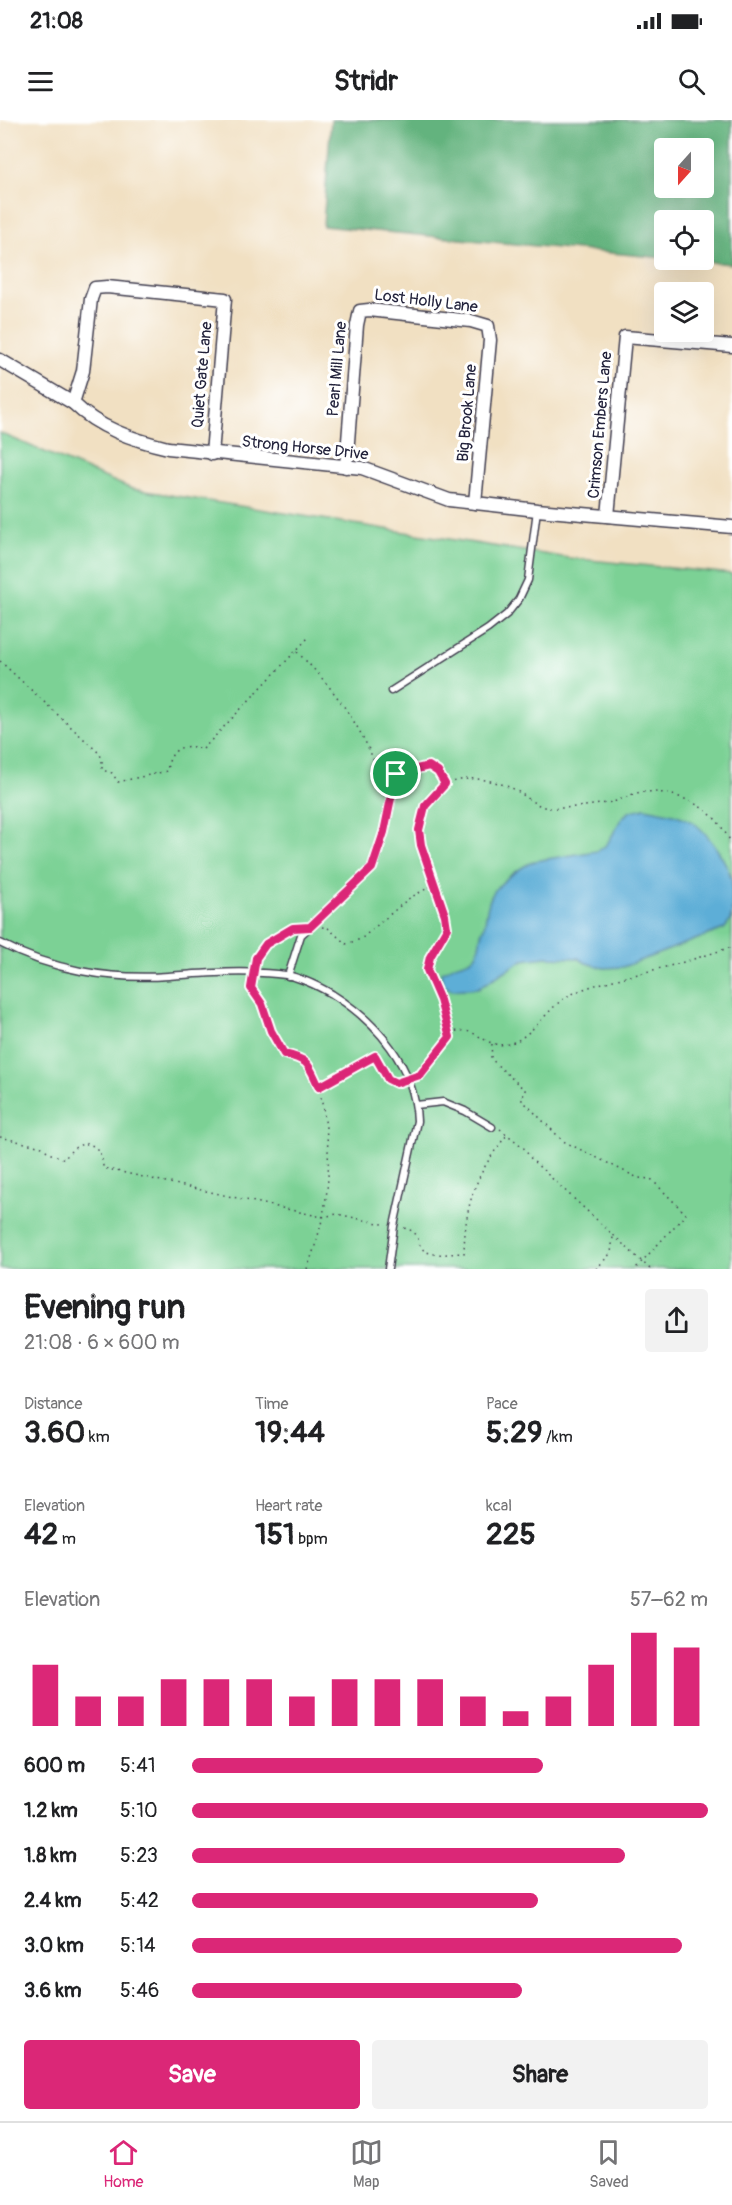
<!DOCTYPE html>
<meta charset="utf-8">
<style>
:root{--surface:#fff;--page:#f2f2f2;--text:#202124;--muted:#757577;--line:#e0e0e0;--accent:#db2777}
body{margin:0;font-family:Pangolin,sans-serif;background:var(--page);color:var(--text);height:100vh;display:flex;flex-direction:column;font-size:22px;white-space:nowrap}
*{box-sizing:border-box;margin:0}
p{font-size:20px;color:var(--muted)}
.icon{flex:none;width:33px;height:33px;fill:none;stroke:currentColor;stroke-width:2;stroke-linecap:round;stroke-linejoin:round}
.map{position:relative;height:1149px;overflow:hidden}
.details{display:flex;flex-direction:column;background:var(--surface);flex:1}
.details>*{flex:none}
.needle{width:39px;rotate:201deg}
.tools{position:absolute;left:654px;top:18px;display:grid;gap:12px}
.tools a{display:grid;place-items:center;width:60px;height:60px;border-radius:6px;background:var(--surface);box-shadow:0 6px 24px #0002;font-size:30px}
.pin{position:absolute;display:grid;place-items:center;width:51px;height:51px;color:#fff;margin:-26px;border:3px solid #fff;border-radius:50%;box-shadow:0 2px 6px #0007}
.round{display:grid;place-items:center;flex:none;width:63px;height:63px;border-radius:6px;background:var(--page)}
.overview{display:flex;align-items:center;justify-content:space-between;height:102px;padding:0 24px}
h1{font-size:33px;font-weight:700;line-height:45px}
.metrics{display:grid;grid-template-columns:repeat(3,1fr);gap:9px;height:102px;padding:6px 24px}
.metrics div{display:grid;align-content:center}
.metrics b{font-size:30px;font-weight:700}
.metrics small{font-size:16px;font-weight:400}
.metrics p{font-size:16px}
.chart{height:168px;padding:12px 24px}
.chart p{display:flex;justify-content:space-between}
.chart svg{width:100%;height:108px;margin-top:6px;stroke:var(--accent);stroke-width:6}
.button{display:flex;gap:12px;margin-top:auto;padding:12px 24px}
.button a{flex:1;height:69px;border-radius:6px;background:var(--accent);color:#fff;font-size:24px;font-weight:700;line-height:69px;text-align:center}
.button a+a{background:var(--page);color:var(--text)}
ul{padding:0 24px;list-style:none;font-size:20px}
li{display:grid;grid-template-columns:96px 72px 1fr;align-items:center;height:45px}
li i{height:15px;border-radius:8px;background:var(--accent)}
.status{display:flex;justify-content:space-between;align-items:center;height:42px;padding:0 30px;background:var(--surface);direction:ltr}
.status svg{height:16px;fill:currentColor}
header{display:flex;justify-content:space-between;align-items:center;height:78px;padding:0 24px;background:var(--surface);font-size:27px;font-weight:700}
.tab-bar{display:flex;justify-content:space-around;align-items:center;height:84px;border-top:2px solid var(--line);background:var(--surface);font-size:16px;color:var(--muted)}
.tab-bar a{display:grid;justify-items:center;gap:3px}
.tab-bar .selected{color:var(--accent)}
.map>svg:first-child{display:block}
</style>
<div class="status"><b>21:08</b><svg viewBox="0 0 49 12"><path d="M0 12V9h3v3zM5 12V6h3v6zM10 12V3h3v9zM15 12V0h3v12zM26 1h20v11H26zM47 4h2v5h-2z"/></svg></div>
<header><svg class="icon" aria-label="menu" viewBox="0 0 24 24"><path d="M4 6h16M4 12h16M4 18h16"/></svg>Stridr<svg class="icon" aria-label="search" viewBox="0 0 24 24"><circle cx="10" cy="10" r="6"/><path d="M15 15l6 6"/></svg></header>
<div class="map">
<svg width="732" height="1149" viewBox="0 0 732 1149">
<rect width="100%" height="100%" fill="#fff"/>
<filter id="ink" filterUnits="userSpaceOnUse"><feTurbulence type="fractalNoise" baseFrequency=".0167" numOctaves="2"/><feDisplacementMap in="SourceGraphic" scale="12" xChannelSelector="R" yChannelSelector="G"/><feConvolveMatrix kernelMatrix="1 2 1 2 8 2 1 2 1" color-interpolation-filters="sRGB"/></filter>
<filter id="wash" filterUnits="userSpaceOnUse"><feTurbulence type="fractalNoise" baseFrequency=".008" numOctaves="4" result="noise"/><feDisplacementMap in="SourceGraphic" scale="24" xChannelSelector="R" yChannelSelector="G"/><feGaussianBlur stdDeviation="1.35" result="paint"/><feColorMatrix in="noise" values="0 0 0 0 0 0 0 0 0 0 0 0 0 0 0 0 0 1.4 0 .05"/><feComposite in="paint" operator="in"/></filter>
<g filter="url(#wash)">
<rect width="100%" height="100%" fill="#f1e0c2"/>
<!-- green -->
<path fill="#7bd195" stroke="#4e7a68" stroke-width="1.5" d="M 0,313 L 132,369 L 569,438 L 732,454 L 732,1149 L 0,1149 Z"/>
<!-- forest -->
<path fill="#64b37e" stroke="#436a5c" stroke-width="1.5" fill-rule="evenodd" d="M 331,0 L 732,0 L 732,144 L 686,140 L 704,140 L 704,100 L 664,100 L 664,138 L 323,106 ZM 664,28 L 704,28 L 704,68 L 664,68 Z"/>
<!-- water -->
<path fill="#5daed7" stroke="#406889" stroke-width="1.5" d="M 645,688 C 661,691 680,694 694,703 C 709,714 728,743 732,761 C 732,768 732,776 732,784 C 732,795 732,801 724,809 L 623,847 L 604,848 L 586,843 L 578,838 L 546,837 L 523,840 L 478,868 L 452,870 L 445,866 L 442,861 L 441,852 C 447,851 449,849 453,846 C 460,842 467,843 474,837 C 480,831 479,823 481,815 C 481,812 483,810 484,807 C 487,796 486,786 492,775 C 498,763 522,746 535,741 L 597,731 C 615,724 614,699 631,691 C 635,690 641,689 645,688 Z"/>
</g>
<g filter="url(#ink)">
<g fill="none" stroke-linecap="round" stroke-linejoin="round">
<!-- service casing -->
<g stroke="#413e4f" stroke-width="9">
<g id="service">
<path d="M 391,571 L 488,509 L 507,494 L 519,479 L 528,460 L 537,390"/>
<path d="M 0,823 C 51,850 110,860 168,856 C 207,853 247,850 286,855 C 302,858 318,866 332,874 C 377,902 415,946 417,1001 L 394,1106 L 388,1149"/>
<path d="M 288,856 L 301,815 L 372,748 L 384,712 L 396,659 L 395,643"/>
<path d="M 416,985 L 443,982 L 465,991 L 492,1007"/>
</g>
</g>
<!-- minor casing -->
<g stroke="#413e4f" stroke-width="15">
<g id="minor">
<path d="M 0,240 L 73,283 C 98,308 134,320 168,328 L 362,348 L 449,380 L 537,390 L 732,407"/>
<path d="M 73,283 L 83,251 L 91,179 L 95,168 L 107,167 L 225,179 L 212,334"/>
<path d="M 346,347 L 357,205 L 360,191 L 369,190 L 471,201 L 488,206 L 490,220 L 475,383"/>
<path d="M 608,396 L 625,217 L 732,226"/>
</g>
</g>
<!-- path -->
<g stroke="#413e4f" stroke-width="1.5" stroke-dasharray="1.5 4.5" stroke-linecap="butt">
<path d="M 297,532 C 333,567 362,606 379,654 L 387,653"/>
<path d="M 0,541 L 100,634 L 102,640 L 102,650 L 112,653 L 118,662 L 167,651 C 169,630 183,621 202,630 L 308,518"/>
<path d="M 404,652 C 426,647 431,641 444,663"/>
<path d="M 322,807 L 328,808 L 346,824 L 361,819 L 408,779 L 433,765"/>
<path d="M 255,844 C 259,826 279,812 296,808"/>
<path d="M 252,861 L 251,868 L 262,884 L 271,911 L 284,934 C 290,935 300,936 305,940 C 315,950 320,970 322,983 C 334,1045 329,1090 307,1149"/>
<path d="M 450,913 C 479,902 484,934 514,922 C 535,913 551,884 570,875 C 596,862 626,858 653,850 C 680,844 706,835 732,827"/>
<path d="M 492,924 L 491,937 L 495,943 L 526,971 L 521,979 L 563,1021 L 638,1058 L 651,1059 L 686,1094 L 635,1149"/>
<path d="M 416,956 L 420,955 L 450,917 C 447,905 444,893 441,882 C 438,872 427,859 427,848 C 427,827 450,819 445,794 C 438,763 407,716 425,686 C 443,654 478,654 509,667 C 523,672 533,686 549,688 C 564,689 597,685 612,682 C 622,680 632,673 642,672 C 667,670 696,680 713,697 C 721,704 726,715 732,723"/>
<path d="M 319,967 L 375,936 L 389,959 L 396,963 L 400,962"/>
<path d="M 500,1009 L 523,1027 L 532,1040 L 650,1149"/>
<path d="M 0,1017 L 42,1027 L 51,1034 L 65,1039 C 78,1016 103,1020 103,1048 L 322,1097 L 337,1094 L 387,1105"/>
<path d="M 404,1108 C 424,1113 414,1124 425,1131 C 435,1137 452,1133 464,1133 C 465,1083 476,1053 507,1015"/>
<path d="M 596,1149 L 611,1133 L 613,1117"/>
</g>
<!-- service -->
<use href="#service" stroke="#fff" stroke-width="6"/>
<!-- minor -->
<use href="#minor" stroke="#fff" stroke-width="12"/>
</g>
</g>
<g fill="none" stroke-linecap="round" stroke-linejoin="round" filter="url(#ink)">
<!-- route casing -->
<g stroke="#fff" stroke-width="12">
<path id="route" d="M 429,646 L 438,652 L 445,664 L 425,686 L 419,710 L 421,725 L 445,795 L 447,808 L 430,837 L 427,850 L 440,880 L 450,917 L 420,955 L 396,963 L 388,959 L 375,936 L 319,967 C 308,944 310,940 284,934 L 271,911 L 262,884 L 251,868 L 256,838 L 266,824 L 293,808 L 310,807 L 372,748 L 384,712 L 396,654 Z"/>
</g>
<!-- route -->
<use href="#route" stroke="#db2777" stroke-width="8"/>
</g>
<g text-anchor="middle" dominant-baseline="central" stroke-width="6" stroke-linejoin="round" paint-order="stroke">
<!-- street labels -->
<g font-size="16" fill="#22223b" stroke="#fff">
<text transform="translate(426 181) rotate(7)">Lost Holly Lane</text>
<text transform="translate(337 249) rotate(-85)">Pearl Mill Lane</text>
<text transform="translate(202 255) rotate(-85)">Quiet Gate Lane</text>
<text transform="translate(467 293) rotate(-85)">Big Brook Lane</text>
<text transform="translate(600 305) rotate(-85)">Crimson Embers Lane</text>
<text transform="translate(305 328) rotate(6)">Strong Horse Drive</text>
</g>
</g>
</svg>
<div class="tools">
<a><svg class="needle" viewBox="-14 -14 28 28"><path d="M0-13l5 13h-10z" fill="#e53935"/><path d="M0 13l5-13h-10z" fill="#757577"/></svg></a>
<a><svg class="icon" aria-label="locate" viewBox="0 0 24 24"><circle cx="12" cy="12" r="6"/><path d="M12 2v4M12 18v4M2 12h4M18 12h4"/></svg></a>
<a><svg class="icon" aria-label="layers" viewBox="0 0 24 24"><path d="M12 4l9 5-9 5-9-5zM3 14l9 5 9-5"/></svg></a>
</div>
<div class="pin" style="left:396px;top:654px;background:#1e9e55"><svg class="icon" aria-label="arrive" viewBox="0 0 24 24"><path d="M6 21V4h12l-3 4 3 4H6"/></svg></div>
</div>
<section class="details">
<div class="overview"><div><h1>Evening run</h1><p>21:08 · 6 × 600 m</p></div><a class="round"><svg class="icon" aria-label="share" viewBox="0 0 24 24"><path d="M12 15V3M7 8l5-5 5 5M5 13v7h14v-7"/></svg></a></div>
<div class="metrics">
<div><p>Distance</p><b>3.60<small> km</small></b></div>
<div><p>Time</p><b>19:44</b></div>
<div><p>Pace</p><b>5:29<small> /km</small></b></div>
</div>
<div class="metrics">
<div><p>Elevation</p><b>42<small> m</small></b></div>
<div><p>Heart rate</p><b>151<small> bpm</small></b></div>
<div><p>kcal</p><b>225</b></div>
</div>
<div class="chart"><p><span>Elevation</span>57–62 m</p>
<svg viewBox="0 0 160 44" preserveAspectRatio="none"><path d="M5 44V19M15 44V32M25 44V32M35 44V25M45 44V25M55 44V25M65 44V32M75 44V25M85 44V25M95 44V25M105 44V32M115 44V38M125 44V32M135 44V19M145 44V6M155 44V12"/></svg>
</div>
<ul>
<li><b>600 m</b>5:41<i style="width:68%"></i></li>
<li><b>1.2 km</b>5:10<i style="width:100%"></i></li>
<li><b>1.8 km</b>5:23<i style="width:84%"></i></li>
<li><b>2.4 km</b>5:42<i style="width:67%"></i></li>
<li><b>3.0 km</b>5:14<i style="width:95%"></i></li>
<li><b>3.6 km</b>5:46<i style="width:64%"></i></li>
</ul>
<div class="button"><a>Save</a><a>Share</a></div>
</section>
<nav class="tab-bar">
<a class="selected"><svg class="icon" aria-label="home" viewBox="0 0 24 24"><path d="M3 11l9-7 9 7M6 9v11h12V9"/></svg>Home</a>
<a><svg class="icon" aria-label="map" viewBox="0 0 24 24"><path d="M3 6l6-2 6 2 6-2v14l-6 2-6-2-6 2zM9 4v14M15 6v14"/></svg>Map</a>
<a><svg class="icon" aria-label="saved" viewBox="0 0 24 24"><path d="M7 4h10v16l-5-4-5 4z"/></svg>Saved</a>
</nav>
